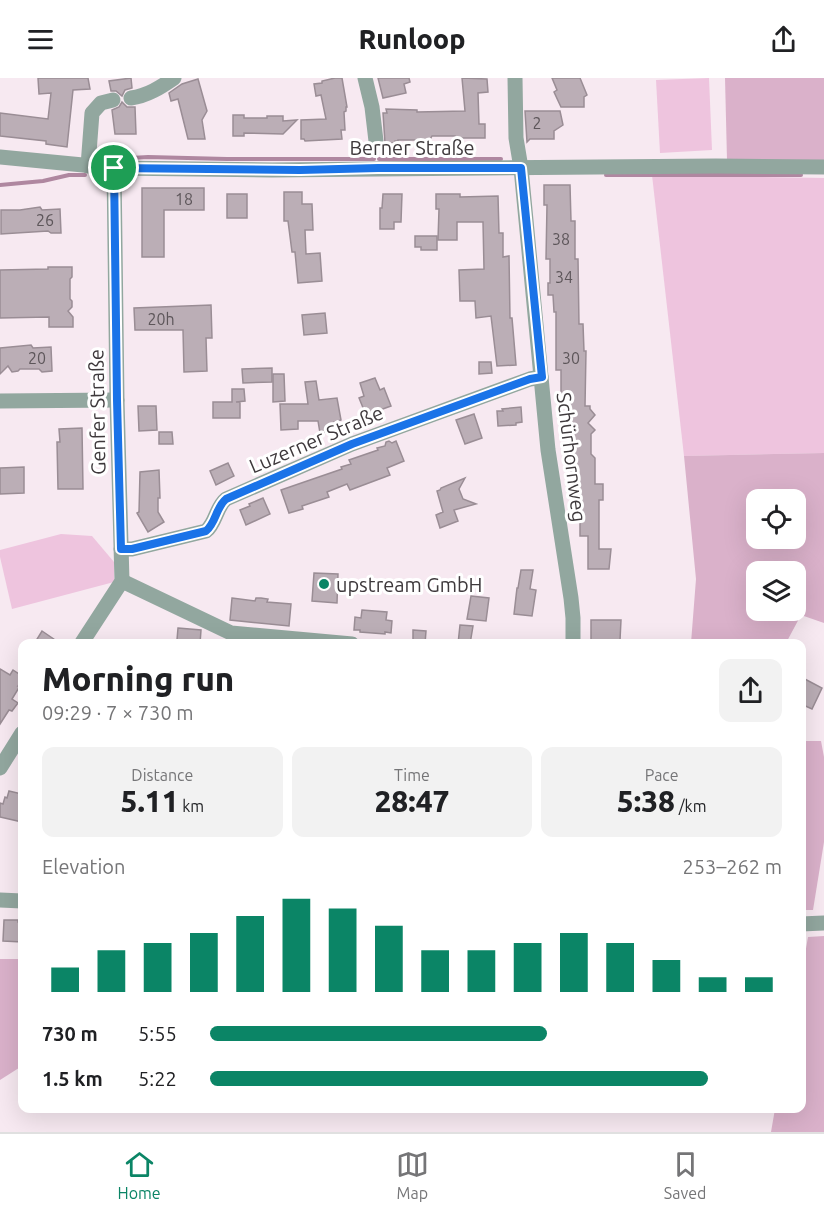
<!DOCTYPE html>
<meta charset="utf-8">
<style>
:root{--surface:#fff;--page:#f2f2f2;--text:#202124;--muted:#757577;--line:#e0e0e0;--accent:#0b8566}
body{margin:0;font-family:Ubuntu,sans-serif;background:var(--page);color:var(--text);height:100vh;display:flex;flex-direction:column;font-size:22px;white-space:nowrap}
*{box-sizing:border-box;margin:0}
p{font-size:20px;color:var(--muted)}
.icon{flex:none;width:33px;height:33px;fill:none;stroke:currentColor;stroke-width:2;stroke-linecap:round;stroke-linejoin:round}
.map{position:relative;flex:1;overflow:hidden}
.drawer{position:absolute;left:18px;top:561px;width:788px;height:474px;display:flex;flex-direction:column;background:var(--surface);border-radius:12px;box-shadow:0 6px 24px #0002}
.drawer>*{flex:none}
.fabs{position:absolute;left:746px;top:411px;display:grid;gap:12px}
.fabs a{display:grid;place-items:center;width:60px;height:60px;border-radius:12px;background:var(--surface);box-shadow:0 6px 24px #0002;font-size:30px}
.pin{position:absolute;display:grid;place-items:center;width:51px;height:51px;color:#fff;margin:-26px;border:3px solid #fff;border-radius:50%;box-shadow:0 2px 6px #0007}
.round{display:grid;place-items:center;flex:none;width:63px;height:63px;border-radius:12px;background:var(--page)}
.overview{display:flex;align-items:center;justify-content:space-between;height:102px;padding:0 24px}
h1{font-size:33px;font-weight:800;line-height:45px}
.stats{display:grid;grid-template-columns:repeat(3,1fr);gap:9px;height:102px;padding:6px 24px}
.stats div{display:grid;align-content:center;border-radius:12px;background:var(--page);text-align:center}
.stats b{font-size:30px;font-weight:800}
.stats small{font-size:16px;font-weight:400}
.stats p{font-size:16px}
.chart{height:168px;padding:12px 24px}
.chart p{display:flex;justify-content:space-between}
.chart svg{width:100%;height:108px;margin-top:6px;stroke:var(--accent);stroke-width:6}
ul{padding:0 24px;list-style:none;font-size:20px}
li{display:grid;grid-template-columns:96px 72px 1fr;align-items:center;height:45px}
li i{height:15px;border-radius:8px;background:var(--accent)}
header{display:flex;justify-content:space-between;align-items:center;height:78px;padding:0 24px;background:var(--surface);font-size:27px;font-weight:800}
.tabs{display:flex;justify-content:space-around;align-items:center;height:84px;border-top:2px solid var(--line);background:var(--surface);font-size:16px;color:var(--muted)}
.tabs a{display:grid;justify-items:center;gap:3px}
.tabs .selected{color:var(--accent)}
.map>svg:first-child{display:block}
</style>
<header><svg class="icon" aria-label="menu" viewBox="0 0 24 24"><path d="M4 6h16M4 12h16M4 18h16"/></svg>Runloop<svg class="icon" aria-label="share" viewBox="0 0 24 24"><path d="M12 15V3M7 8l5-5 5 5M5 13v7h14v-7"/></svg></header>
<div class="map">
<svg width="824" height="1054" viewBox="0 0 824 1054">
<rect width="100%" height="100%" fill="#f7e9f1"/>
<!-- green -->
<g fill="#eec4de">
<path d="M 709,0 L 712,72 L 660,75 L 656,2 Z"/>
<path d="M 652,97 L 824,100 L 824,375 L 684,378 Z"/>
<path d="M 61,456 L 92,458 L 114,484 L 114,504 L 12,531 L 0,479 L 0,472 Z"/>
</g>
<!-- forest -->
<g fill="#dab1ca" fill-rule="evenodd">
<path d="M 725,0 L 824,0 L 824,83 L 727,82 Z"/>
<path d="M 824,375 L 824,545 L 801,537 L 786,565 L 691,565 L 696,501 L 684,378 ZM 756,422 L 795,422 L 795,460 L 756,460 ZM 756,494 L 795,494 L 795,532 L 756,532 Z"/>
<path d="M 801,663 L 821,663 L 824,679 L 824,764 L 813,832 L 801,832 Z"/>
<path d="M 824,858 L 824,1054 L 771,1054 L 775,1031 L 801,1030 L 801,899 L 808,859 Z"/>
<path d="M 0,881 L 22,881 L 22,988 L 0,1002 Z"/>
</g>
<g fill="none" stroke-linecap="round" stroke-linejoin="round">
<!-- stream -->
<g stroke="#af87a0" stroke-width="4">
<path d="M 114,81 L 148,79 L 227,81 L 374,81"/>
<path d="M 379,81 L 501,81"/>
<path d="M 606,97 L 801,97"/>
<path d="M 0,107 L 43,103 L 69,97 L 85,97"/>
</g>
</g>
<!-- building -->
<g fill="#bbaeb6" stroke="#9a8d95" stroke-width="1.5">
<path d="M 38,0 L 88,0 L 90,11 L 73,12 L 67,69 L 46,66 L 46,63 L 0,58 L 0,35 L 48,41 L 51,15 L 39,16 Z"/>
<path d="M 131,0 L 132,10 L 125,12 L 122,18 L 116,13 L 111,13 L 109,3 Z"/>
<path d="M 335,0 L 342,0 L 347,29 L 346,29 L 346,33 L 344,34 L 345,52 L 341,52 L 342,61 L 305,63 L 304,61 L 301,61 L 301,42 L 326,41 L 321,17 L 316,18 L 314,6 L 322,5 L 322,3 Z"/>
<path d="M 378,0 L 409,0 L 410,4 L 404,6 L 406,15 L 383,20 Z"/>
<path d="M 462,0 L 487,1 L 488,14 L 478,15 L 479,46 L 485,46 L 485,60 L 455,60 L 455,58 L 432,58 L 427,67 L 417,62 L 398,62 L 398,63 L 395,63 L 395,65 L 385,65 L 383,35 L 387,35 L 386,31 L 417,32 L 417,34 L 465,33 Z"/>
<path d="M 552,0 L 580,0 L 587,17 L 584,19 L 584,29 L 561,29 L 554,14 L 557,12 Z"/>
<path d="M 198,1 L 207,33 L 202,42 L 205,61 L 188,61 L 178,21 L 171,23 L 169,15 L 182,6 Z"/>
<path d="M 122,24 L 127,29 L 135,29 L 136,56 L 115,56 L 112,32 L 119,29 Z"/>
<path d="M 525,33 L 560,33 L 563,47 L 554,53 L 554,61 L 530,61 L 527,64 Z"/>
<path d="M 233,37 L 244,37 L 244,40 L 267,40 L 267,38 L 283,38 L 283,43 L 297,42 L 283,56 L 244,55 L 244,58 L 233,58 Z"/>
<path d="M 544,107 L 570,107 L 571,143 L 575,143 L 575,181 L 578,181 L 579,246 L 583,246 L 584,273 L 586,273 L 585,328 L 590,328 L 590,331 L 595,337 L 588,345 L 595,352 L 591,356 L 591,376 L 595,380 L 595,406 L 603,406 L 603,422 L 599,422 L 599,471 L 611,471 L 609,491 L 588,491 L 588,458 L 580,458 L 580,422 L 575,422 L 575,394 L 571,394 L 571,360 L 569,360 L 569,349 L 563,344 L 569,338 L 569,316 L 561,316 L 561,292 L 556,292 L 556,234 L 554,234 L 553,217 L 548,217 L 548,205 L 550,205 L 550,181 L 546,181 L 547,127 L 544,127 Z"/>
<path d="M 142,110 L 204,110 L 204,132 L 164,132 L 164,179 L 142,179 Z"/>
<path d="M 284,114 L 302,114 L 302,126 L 312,126 L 313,152 L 305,152 L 306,176 L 320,175 L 322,203 L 298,205 L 295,174 L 292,174 L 288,143 L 284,143 Z"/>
<rect x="227" y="116" width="20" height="24"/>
<path d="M 383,116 L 402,116 L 401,144 L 394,144 L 394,151 L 380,151 L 380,130 L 382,130 Z"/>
<path d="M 436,116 L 460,116 L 460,119 L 498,118 L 499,155 L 503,155 L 503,179 L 509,178 L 510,240 L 512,240 L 516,287 L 497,288 L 491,238 L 476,240 L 475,223 L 460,223 L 459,192 L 484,191 L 483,144 L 457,144 L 457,162 L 438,162 L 439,131 L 436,131 Z"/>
<path d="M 40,129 L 42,132 L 60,131 L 61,155 L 51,155 L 48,153 L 1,156 L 1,132 L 20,132 Z"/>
<path d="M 415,158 L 437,158 L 437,172 L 421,172 L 421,169 L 415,169 Z"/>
<path d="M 48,189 L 72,189 L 72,199 L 70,201 L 70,221 L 72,223 L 72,229 L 68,233 L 73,239 L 73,249 L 49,249 L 49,239 L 0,240 L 0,192 L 48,191 Z"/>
<path d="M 211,227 L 212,260 L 206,260 L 207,293 L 184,294 L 183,252 L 135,252 L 134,230 Z"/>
<path d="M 325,235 L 327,255 L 304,257 L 302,237 Z"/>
<path d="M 31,267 L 33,270 L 51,269 L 52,293 L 42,294 L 39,291 L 20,291 L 18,293 L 12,294 L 8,288 L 0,296 L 0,270 Z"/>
<path d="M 479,284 L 491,284 L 492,295 L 479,296 Z"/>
<path d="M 272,290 L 272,304 L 243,305 L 242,291 Z"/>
<path d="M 273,296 L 284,296 L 285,323 L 273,324 Z"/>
<path d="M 375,300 L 380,312 L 384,310 L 391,328 L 366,337 L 359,320 L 364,318 L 360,305 Z"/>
<path d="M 316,303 L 319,322 L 337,320 L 341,342 L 334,344 L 335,353 L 320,355 L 318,343 L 298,343 L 298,351 L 281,352 L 280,326 L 308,326 L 305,304 Z"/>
<path d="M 232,311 L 244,311 L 245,323 L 236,324 L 240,324 L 240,340 L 213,340 L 213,324 L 232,324 Z"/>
<path d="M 138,328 L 156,328 L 157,352 L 139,353 Z"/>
<path d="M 521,329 L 522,344 L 516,345 L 516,347 L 498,348 L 497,333 L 503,333 L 502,331 Z"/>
<path d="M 474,336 L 482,360 L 465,366 L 456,342 Z"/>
<path d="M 82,350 L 83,411 L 58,411 L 57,364 L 60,364 L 59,351 Z"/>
<path d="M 159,354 L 172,354 L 173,366 L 159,366 Z"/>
<path d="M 389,363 L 392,365 L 396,363 L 404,383 L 387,390 L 390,397 L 350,412 L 347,406 L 327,414 L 329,419 L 302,428 L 303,431 L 289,435 L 281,412 L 342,391 L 341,389 L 351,386 L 349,382 L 378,372 L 377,370 L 385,368 L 386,364 Z"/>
<path d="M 228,385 L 234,398 L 216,407 L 210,393 Z"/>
<path d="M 24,389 L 24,415 L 0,416 L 0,390 Z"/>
<path d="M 159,392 L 160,420 L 158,420 L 158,434 L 164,444 L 148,454 L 137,435 L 139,434 L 140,394 Z"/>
<path d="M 465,400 L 459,411 L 463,421 L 476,426 L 454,432 L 458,443 L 440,450 L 436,437 L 443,434 L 437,413 L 440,412 L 441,410 Z"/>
<path d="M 263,420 L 270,436 L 246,447 L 240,432 L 250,428 L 249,426 Z"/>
<path d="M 521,492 L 533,492 L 530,511 L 536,512 L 532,538 L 514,536 L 517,510 L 518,510 Z"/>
<path d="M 314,495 L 338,496 L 337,525 L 312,523 Z"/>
<path d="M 471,518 L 489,520 L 486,543 L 467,541 Z"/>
<path d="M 232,520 L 255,523 L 256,520 L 261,520 L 268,521 L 267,524 L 291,526 L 289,548 L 230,542 Z"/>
<path d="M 362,532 L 387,534 L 386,542 L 392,543 L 391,555 L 385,554 L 385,556 L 360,554 L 360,552 L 354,552 L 355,539 L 361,540 Z"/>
<path d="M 591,542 L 621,542 L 620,562 L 591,562 Z"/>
<path d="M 460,547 L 473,548 L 470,566 L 458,566 Z"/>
<path d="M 178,550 L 201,552 L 200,566 L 188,566 L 188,562 L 177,562 Z"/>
<path d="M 413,552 L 426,553 L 425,566 L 413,566 Z"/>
<path d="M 42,553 L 61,566 L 34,566 Z"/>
<path d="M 0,591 L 10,597 L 13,592 L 22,598 L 19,603 L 21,604 L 18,608 L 20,608 L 12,621 L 18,625 L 12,633 L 9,632 L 0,646 Z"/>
<path d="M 801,599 L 822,610 L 812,631 L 801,626 Z"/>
<path d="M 9,713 L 22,716 L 22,744 L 0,739 L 0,725 L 3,726 L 5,719 L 7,720 Z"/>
<path d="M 4,842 L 18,842 L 18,844 L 22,844 L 22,864 L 3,863 Z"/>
</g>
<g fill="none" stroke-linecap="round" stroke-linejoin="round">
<!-- minor -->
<g stroke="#92a79f" stroke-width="15">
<path d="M 365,0 L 372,29 L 376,63"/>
<path d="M 515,0 L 516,60 L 521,90 L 548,372 L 571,520 L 573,540 L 573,566"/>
<path d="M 131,20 C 147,18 161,9 174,0"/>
<path d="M 0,79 L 114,90 L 272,92 L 716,88 L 824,89"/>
<path d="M 88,88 L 92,35 L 101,25 L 113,22"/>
<path d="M 0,323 L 117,322"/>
<path d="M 121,471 L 132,471 L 206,453 C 216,445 216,429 226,421 L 352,366 L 530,301 L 541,299"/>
<path d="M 122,503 L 231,555 L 352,566"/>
<path d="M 81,566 L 122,503 L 117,322 L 114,90"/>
<path d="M 0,690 L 22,655"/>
<path d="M 0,822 L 22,823"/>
<path d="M 801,846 L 824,845"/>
</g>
</g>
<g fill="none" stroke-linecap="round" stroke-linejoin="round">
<!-- route casing -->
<g stroke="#fff" stroke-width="12">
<path id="route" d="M 114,90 L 300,92 L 378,90 L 521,90 L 542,299 L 530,301 L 352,366 L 226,421 C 216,429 216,445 206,453 L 132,471 L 121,471 L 117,322 Z"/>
</g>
<!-- route -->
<use href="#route" stroke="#1a73e8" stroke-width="8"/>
</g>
<!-- markers -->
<circle fill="#0b8566" stroke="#fff" stroke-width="2" cx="324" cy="506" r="6"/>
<g text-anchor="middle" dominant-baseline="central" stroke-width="6" stroke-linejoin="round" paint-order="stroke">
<!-- number labels -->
<g font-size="16" fill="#5d565a">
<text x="537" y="45">2</text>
<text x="184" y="121">18</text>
<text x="45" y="142">26</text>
<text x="561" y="161">38</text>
<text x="564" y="199">34</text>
<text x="161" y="241">20h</text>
<text x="37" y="280">20</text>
<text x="571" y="280">30</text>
</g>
<!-- street labels -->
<g font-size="20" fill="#3e393c" stroke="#fff">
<text x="412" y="69">Berner Straße</text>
<text transform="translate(97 334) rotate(-91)">Genfer Straße</text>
<text transform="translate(316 361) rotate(-23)">Luzerner Straße</text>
<text transform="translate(572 379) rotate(83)">Schürhornweg</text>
</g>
<!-- poi labels -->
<g font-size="20" fill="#3e393c" stroke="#fff" text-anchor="start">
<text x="336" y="506">upstream GmbH</text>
</g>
</g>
</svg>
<div class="fabs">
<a><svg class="icon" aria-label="locate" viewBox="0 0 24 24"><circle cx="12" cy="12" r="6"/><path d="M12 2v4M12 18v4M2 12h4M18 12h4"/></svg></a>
<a><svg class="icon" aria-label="layers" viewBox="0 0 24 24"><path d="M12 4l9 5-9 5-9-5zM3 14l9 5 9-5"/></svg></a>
</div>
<div class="pin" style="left:114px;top:90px;background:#1e9e55"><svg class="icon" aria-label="arrive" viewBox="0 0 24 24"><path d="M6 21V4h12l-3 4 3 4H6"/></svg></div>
<section class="drawer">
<div class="overview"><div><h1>Morning run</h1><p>09:29 · 7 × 730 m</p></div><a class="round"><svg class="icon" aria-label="share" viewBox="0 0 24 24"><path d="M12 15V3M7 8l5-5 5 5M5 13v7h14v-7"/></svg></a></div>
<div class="stats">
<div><p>Distance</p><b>5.11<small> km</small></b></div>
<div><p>Time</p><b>28:47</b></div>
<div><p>Pace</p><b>5:38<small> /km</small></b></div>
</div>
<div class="chart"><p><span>Elevation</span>253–262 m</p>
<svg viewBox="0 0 160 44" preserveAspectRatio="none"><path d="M5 44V34M15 44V27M25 44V24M35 44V20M45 44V13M55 44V6M65 44V10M75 44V17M85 44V27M95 44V27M105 44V24M115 44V20M125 44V24M135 44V31M145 44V38M155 44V38"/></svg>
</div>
<ul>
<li><b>730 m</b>5:55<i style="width:59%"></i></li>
<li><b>1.5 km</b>5:22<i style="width:87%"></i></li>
</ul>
</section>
</div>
<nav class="tabs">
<a class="selected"><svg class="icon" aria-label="home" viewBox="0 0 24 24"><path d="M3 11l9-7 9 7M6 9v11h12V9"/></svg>Home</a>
<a><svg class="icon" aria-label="map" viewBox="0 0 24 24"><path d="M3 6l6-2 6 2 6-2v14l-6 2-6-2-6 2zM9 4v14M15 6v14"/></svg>Map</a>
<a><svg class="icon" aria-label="saved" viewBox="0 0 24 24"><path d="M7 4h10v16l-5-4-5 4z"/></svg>Saved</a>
</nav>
